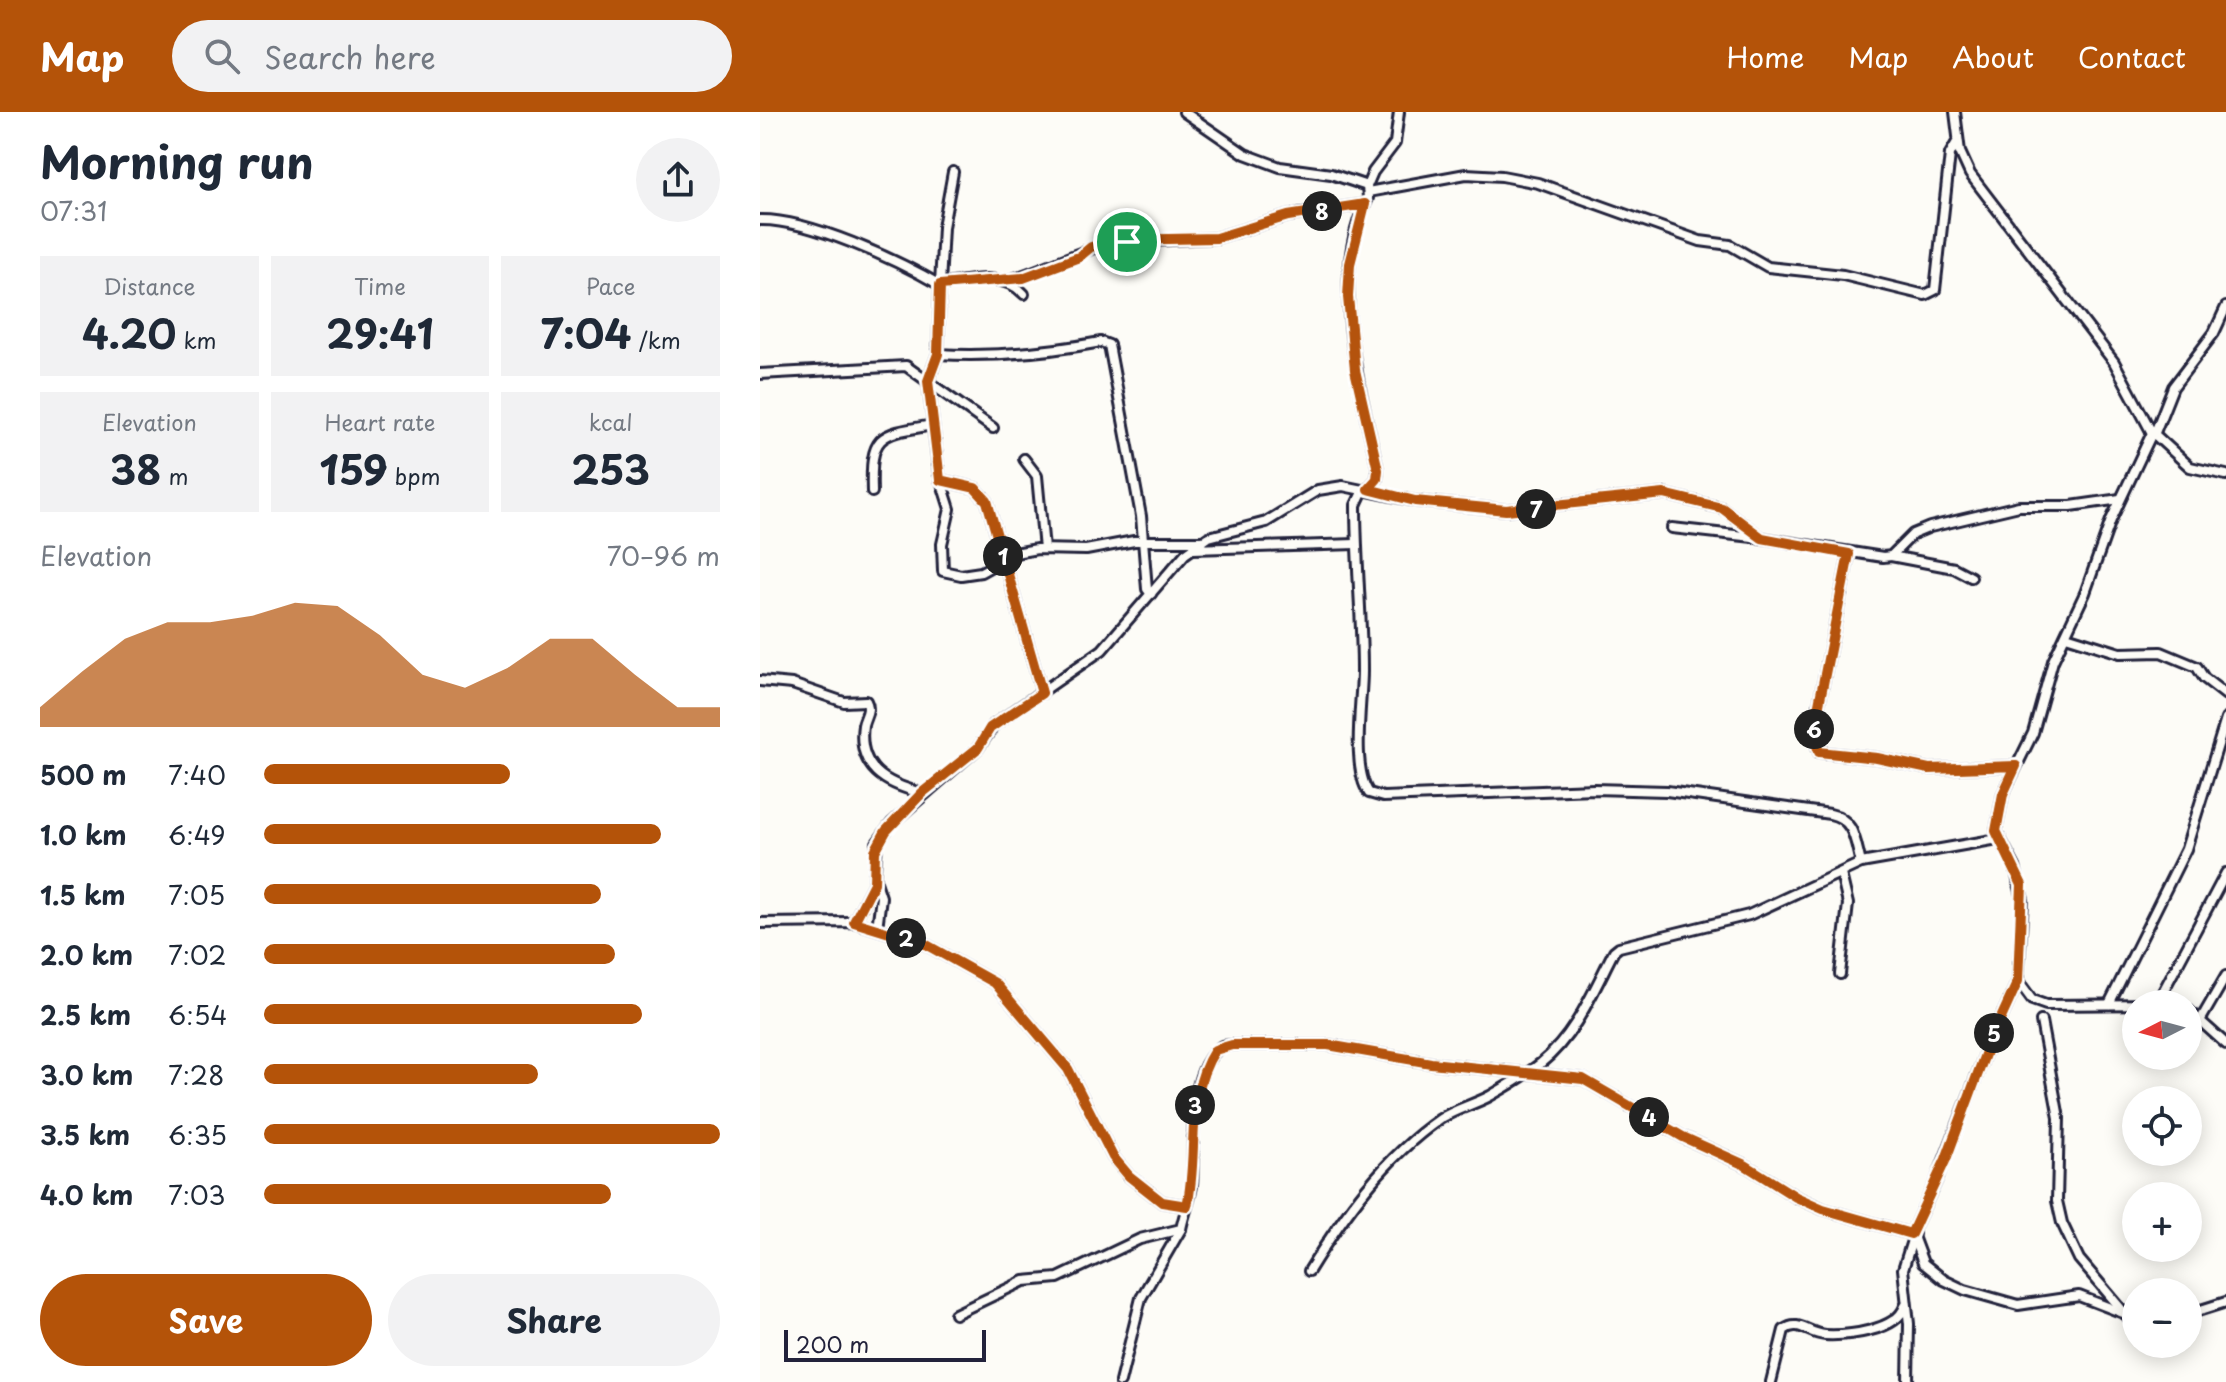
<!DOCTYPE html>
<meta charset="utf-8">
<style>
:root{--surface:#fff;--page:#f2f2f3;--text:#1f2937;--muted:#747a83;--accent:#b45309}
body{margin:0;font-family:"Playpen Sans",sans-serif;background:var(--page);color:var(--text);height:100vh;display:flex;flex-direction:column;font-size:30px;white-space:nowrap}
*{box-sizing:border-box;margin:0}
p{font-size:26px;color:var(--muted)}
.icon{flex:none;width:44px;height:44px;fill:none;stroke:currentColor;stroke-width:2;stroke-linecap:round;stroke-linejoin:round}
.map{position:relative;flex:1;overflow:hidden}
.sheet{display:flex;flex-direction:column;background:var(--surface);width:760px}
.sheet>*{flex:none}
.needle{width:52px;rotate:264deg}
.controls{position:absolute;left:1362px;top:878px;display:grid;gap:16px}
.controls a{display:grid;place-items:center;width:80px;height:80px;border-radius:50%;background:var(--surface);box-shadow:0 4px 20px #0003;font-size:40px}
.scale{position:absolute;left:24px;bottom:20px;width:202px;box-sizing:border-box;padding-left:8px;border:4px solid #22223b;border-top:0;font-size:22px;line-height:28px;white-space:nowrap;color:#22223b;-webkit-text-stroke:6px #fdfcf7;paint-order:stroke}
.pin{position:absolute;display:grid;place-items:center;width:68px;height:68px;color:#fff;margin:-34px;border:4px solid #fff;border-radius:50%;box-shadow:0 2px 8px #0007}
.km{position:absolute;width:40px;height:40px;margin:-20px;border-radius:50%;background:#222;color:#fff;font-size:22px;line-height:40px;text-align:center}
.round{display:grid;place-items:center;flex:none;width:84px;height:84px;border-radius:42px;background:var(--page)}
.headline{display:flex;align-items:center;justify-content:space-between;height:136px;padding:0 40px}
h1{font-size:44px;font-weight:700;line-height:60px}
.stats{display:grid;grid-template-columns:repeat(3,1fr);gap:12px;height:136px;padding:8px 40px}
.stats div{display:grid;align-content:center;border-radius:0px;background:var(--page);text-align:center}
.stats b{font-size:40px;font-weight:700}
.stats small{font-size:22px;font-weight:400}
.stats p{font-size:22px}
.chart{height:224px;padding:16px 40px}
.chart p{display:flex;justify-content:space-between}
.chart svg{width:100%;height:144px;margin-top:8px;fill:var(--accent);opacity:.7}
.button{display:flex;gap:16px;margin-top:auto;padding:16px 40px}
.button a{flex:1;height:92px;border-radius:48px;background:var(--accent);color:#fff;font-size:32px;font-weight:700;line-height:92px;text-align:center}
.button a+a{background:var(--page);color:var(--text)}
ul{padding:0 40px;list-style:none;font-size:26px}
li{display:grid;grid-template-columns:128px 96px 1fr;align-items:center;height:60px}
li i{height:20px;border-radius:10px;background:var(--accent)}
header{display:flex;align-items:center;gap:48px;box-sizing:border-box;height:112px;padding:0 40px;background:var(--accent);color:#fff}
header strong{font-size:38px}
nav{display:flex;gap:44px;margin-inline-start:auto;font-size:28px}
.search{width:560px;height:72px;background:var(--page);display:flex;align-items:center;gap:20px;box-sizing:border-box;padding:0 28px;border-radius:44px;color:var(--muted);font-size:30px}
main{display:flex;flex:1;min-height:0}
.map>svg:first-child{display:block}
</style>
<header>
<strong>Map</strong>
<div class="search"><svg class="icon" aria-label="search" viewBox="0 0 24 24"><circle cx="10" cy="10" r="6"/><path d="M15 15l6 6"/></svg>Search here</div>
<nav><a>Home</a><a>Map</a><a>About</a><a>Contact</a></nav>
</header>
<main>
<section class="sheet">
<div class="headline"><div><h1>Morning run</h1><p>07:31</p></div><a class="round"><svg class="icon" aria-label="share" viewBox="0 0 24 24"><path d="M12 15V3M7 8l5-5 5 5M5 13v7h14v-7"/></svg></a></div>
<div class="stats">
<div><p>Distance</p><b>4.20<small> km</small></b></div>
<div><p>Time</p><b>29:41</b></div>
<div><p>Pace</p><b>7:04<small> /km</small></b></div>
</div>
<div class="stats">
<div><p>Elevation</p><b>38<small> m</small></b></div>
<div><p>Heart rate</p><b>159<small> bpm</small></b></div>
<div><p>kcal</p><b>253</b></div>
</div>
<div class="chart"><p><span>Elevation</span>70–96 m</p>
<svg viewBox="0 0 160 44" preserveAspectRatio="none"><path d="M0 44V38L10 27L20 17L30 12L40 12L50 10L60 6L70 7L80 16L90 28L100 32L110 26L120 17L130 17L140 28L150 38L160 38V44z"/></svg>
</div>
<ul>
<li><b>500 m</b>7:40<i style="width:54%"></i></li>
<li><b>1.0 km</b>6:49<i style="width:87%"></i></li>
<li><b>1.5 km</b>7:05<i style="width:74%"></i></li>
<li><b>2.0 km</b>7:02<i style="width:77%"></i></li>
<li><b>2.5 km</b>6:54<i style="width:83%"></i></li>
<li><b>3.0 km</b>7:28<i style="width:60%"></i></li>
<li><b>3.5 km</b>6:35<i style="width:100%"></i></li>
<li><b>4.0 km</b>7:03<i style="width:76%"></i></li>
</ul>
<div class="button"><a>Save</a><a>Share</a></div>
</section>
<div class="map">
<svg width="1466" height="1270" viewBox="0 0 1466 1270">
<rect width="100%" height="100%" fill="#fdfcf7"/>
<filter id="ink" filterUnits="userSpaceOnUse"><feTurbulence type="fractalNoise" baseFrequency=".0125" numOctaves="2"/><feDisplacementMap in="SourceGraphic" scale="16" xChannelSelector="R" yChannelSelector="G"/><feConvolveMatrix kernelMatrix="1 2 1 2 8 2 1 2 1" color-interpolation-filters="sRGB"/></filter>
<g filter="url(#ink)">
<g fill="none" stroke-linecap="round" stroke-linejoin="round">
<!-- minor casing -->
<g stroke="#22223b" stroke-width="14">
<g id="minor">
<path d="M 424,0 L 485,42 L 520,55 L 571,62 L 607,74"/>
<path d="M 1195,0 L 1200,40 L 1210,62 L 1354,250 L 1392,321 L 1351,408 L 1325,481 L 1293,549 L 1273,621 L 1243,682 L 1236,719 L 1255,755 L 1263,788 L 1258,869 L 1272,888 L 1286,893 L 1403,892"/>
<path d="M 193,60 L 183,115 L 180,173 C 208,169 242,158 264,182"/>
<path d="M 608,80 L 706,62 L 742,64 L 778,71 L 940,129 L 970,133 L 1008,155 L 1083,163 L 1165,183 L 1175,178 L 1190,42 L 1197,30"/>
<path d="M 0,108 C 49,107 137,148 180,173 L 178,242 L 168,269 L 179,362 L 190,397 L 182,432 L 183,459 L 201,463 L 221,460 L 255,441 L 277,437 L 326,438 L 374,429 L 441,429"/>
<path d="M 245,169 C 273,163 349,124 367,130 L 456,126 L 528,104 L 605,92"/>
<path d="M 178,242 C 231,245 288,240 341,230 L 349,233 L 381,404 L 387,477 L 391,482"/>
<path d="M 0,262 L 146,254 L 233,316"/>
<path d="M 1393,321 L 1430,355 L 1466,363"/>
<path d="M 1394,323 L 1413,275 L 1454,221 L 1466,195"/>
<path d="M 264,347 L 277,364 L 284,437"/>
<path d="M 180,368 L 215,376 L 227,389 L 282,581"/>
<path d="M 608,377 L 617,367 L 618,358 C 600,274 567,167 608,86 L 607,74 L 613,60 L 635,31 L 639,0"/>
<path d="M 603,378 L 596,393 C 596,449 602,504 602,559 C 602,589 591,657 609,681 L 623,685 L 834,677 L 907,679 L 1070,702 C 1095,707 1095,730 1101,751"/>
<path d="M 112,380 C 110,321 119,322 173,313"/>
<path d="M 912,416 L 1002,426"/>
<path d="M 433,437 L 596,432"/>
<path d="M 1089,442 L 1053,622 L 1059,640 L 1117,646 L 1169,657 L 1256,654"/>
<path d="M 1131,444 L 1194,456 L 1211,465"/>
<path d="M 1306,524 L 1360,541 L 1401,540 L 1437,555 L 1444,566 L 1466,583"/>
<path d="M 0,569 L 32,572 L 84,590 L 106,589 C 111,598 105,604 103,613 C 97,656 125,672 162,681"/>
<path d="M 115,767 L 121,785 L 117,816"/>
<path d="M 94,810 L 114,771 L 117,731 L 132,711 L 218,636 L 234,613 L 342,538 L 425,442 L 449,425 L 506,410 L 558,378 L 583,374 L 655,389 L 746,398 L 904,382 L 962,396 L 1002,426 L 1123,445 L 1131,444 L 1153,422 L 1170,415 L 1259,394 L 1311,394 L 1360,387"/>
<path d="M 0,811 L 94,810 L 165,832 L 235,871 L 308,957 L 353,1045 L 369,1064 L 402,1090 L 427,1094"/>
<path d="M 1080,862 L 1088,792 L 1081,762"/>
<path d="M 1397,891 L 1466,761"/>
<path d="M 1349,892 L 1426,737 L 1466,607"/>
<path d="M 1428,898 L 1466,932"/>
<path d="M 1281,909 L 1299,1006 L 1297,1089 L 1302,1111 L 1319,1147 L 1368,1205"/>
<path d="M 1440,909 L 1466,864"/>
<path d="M 1154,1127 L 1163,1151 L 1184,1168 L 1205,1178 L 1258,1193 L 1319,1184 L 1376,1206"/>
<path d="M 549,1159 C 584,1102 624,1046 680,1007 C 695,997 713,993 730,984 C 746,975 766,963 781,951 C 816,923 834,877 854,839 L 859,835 L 989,803 L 1101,751 L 1238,727"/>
<path d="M 195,1202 L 264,1169 L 298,1166 L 380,1127 L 421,1117 C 424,1102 430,1088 432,1073 C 435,1035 425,959 462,934 L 472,933 L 568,933 L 671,951 L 823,967 L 923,1025 L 985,1053 L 1036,1085 L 1063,1097 L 1151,1122"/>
<path d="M 1428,1202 L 1466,1190"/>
<path d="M 360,1270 L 381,1186 L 421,1117"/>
<path d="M 1011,1270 L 1024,1218 C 1039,1207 1048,1222 1065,1223 C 1087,1224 1137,1219 1145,1194"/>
<path d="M 1148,1270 L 1149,1212 L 1143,1157 L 1154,1122 L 1151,1122 L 1177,1067 L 1227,937 L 1258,869"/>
</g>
</g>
<!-- minor -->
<use href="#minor" stroke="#fdfcf7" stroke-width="8"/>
</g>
</g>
<g fill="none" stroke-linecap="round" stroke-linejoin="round" filter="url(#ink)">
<!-- route casing -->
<g stroke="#fff" stroke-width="16">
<path id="route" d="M 605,92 L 590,152 L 588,185 L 595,258 L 618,358 L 617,367 L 608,377 L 655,389 L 746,398 L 904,382 L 962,396 L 1002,426 L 1089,442 L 1053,622 L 1059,640 L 1117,646 L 1169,657 L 1256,654 L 1243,682 L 1236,719 L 1262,773 L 1258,869 L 1227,937 L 1186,1047 L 1151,1122 L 1063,1097 L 1036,1085 L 985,1053 L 923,1025 L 823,967 L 671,951 L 568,933 L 472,933 L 455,938 C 424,986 439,1042 427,1094 L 402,1090 L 369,1064 L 353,1045 L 308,957 L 235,871 L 165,832 L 94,810 L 114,771 L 115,739 L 126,719 L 162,681 L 218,636 L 230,616 L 282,581 L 227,389 L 215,376 L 180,368 L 168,269 L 178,242 L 180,173 L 263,166 L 319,145 L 331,135 L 360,128 L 456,126 L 528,104 Z"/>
</g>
<!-- route -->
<use href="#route" stroke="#b45309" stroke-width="10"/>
</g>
</svg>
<div class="controls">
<a><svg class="needle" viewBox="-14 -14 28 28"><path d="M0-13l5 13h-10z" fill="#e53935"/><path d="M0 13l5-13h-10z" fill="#747a83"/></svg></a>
<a><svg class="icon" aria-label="locate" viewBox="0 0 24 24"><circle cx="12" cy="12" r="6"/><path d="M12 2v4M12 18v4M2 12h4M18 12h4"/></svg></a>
<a>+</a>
<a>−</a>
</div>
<div class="scale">200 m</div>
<div class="pin" style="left:367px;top:130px;background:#1e9e55"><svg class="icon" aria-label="arrive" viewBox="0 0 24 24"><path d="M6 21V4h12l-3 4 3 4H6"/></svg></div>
<b class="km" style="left:243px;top:444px">1</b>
<b class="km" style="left:146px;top:826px">2</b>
<b class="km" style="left:435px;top:993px">3</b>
<b class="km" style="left:889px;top:1005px">4</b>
<b class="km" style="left:1234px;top:921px">5</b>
<b class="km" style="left:1054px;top:617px">6</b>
<b class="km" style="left:776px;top:397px">7</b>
<b class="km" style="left:562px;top:99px">8</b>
</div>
</main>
